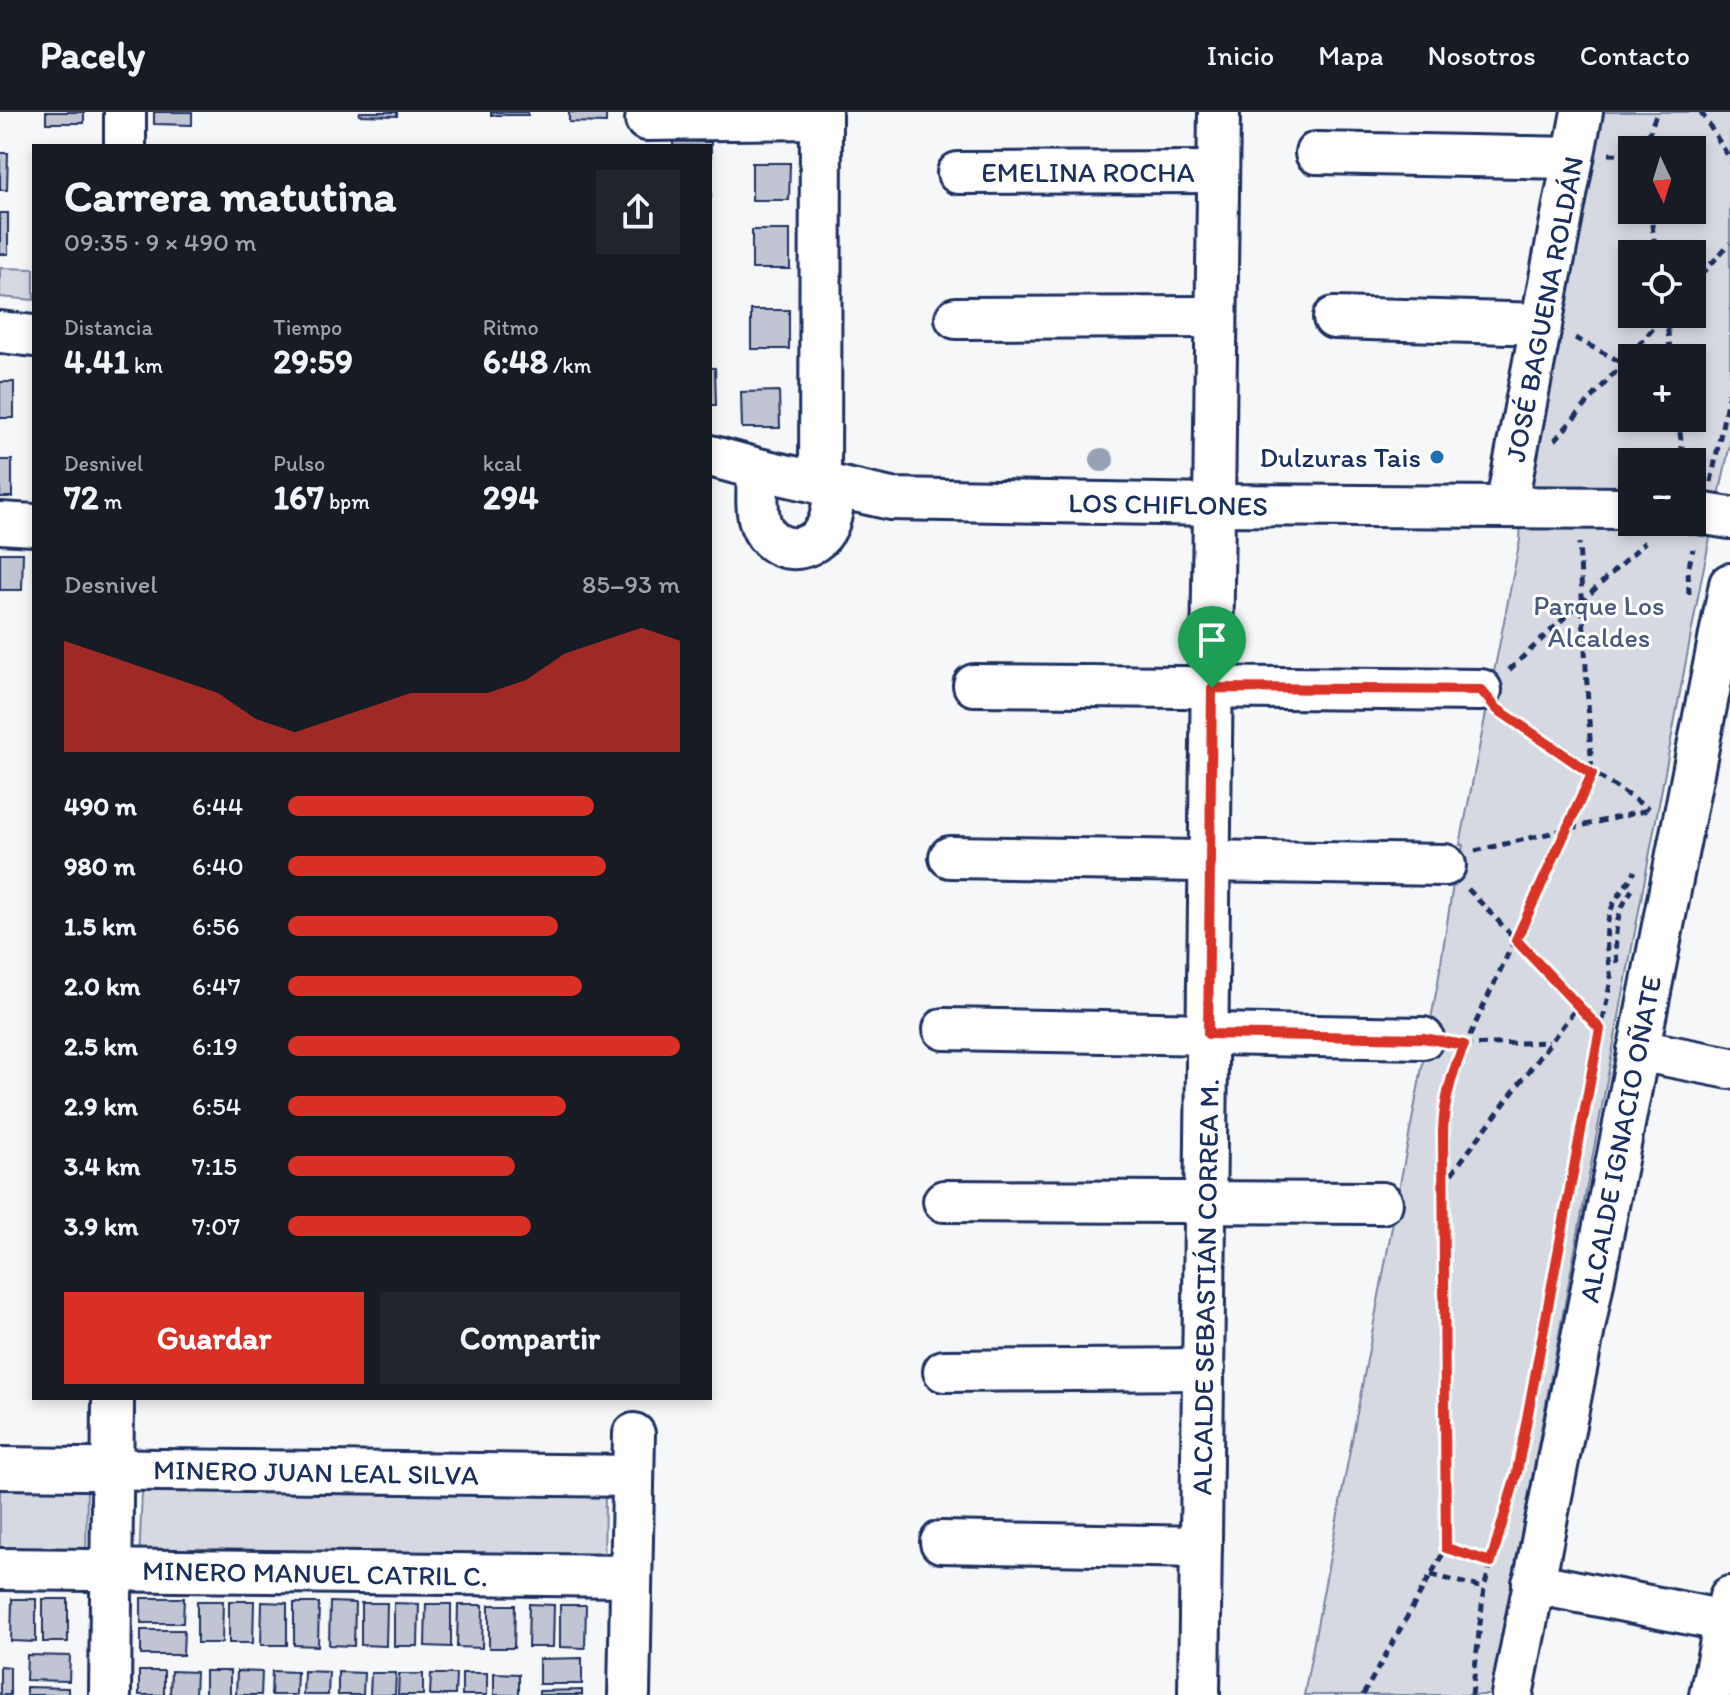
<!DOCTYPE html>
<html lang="es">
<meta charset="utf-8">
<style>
:root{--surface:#171b24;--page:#20242c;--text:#f1f3f6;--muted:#9ea1a6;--line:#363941;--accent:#d93025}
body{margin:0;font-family:Itim,sans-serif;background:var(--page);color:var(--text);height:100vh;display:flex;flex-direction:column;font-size:30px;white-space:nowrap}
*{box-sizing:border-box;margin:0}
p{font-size:26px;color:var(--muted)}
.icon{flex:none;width:44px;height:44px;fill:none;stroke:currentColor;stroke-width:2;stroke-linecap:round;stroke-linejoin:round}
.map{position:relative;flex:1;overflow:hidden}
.drawer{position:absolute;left:32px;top:32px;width:680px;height:1256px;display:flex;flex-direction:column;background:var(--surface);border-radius:0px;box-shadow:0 4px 12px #0003}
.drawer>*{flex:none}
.needle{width:52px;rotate:176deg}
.tools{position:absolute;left:1618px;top:24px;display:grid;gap:16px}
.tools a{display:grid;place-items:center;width:88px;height:88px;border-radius:0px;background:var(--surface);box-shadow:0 4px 12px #0003;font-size:40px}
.pin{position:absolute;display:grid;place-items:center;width:68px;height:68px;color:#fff;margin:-82px -34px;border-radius:50% 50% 50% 0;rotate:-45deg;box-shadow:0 0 8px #0007}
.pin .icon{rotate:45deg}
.round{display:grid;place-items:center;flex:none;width:84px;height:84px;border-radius:0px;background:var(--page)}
.headline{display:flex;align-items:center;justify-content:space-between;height:136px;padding:0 32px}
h1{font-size:44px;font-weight:800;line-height:60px}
.metrics{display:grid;grid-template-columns:repeat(3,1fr);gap:12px;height:136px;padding:8px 32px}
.metrics div{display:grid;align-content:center}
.metrics b{font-size:34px;font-weight:800}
.metrics small{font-size:22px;font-weight:400}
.metrics p{font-size:22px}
.chart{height:224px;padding:16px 32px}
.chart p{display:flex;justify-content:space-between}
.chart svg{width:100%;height:144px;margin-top:8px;fill:var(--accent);opacity:.7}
.primary-button{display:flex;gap:16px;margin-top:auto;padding:16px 32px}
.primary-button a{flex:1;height:92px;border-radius:0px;background:var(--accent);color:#fff;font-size:32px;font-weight:800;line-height:92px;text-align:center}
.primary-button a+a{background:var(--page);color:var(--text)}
ul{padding:0 32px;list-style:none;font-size:26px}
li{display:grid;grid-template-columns:128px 96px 1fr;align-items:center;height:60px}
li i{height:20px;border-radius:10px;background:var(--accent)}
header{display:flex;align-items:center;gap:48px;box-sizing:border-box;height:112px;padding:0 40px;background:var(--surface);border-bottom:2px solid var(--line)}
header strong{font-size:38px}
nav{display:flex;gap:44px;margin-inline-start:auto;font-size:28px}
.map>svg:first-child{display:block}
</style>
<header>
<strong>Pacely</strong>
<nav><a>Inicio</a><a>Mapa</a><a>Nosotros</a><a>Contacto</a></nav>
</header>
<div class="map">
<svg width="1730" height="1583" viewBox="0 0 1730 1583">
<rect width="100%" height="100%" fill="#f6f7f9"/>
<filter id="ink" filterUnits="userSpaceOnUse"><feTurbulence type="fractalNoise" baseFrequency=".0125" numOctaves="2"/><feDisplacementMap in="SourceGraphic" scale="16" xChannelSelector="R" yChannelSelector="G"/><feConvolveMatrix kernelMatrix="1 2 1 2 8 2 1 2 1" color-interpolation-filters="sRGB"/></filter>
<g filter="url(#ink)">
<!-- green -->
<g fill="#d6d9e2" stroke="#7884a0" stroke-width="2" fill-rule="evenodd">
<path d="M 1593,0 L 1730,0 L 1730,332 L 1702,464 L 1491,1583 L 1304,1583 L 1438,870 L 1453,772 L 1455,774 L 1463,733 L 1460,733 L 1520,428 L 1523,358 ZM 1632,38 L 1692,38 L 1692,98 L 1632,98 ZM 1632,142 L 1692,142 L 1692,202 L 1632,202 ZM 1632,246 L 1692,246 L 1692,306 L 1632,306 ZM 1632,350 L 1692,350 L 1692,410 L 1632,410 Z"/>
<path d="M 0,156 L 34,157 L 34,188 L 0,185 Z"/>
<path d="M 0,1377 L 87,1377 L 86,1448 L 0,1448 Z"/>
<path d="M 142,1379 L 605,1382 L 604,1456 L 139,1451 Z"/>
</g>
<!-- building -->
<g fill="#c0c4d3" stroke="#1b2f5e" stroke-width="2">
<rect x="46" y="0" width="38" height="11"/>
<path d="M 154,0 L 192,0 L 192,13 L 154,12 Z"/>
<path d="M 360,0 L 397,0 L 397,4 L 359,3 Z"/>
<rect x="491" y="0" width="37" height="3"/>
<path d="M 569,0 L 606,0 L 606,11 L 569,10 Z"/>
<path d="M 673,29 L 711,30 L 711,85 L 710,34 L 673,34 Z"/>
<path d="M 0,41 L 8,41 L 7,78 L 0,78 Z"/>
<path d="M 752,51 L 790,51 L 789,88 L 752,88 Z"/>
<rect x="0" y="101" width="8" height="41"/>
<rect x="752" y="118" width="38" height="39"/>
<rect x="751" y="198" width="38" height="39"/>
<path d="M 710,256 L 715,256 L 716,293 L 710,293 Z"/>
<rect x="0" y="270" width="14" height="36"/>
<path d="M 779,279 L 780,316 L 742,316 L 741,280 Z"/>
<rect x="0" y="348" width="12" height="37"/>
<path d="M 0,441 L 23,441 L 22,478 L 0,478 Z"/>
<path d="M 141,1486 L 184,1486 L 183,1511 L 141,1511 Z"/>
<path d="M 12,1487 L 36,1487 L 36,1530 L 11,1529 Z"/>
<rect x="43" y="1487" width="25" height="43"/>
<path d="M 197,1489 L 223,1489 L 222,1531 L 197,1531 Z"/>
<path d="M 229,1489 L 254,1489 L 253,1531 L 229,1531 Z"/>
<path d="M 262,1490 L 287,1491 L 287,1533 L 261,1533 Z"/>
<path d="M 330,1490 L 355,1491 L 354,1534 L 329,1533 Z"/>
<path d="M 294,1491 L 319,1491 L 318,1534 L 294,1533 Z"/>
<path d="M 361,1491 L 387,1491 L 386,1534 L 361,1533 Z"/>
<path d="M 394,1491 L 419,1492 L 418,1534 L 394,1534 Z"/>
<path d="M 426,1492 L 451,1492 L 451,1535 L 425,1534 Z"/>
<path d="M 529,1492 L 554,1493 L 553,1535 L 528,1535 Z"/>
<path d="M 458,1493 L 483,1493 L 482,1536 L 457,1535 Z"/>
<path d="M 489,1493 L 515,1493 L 514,1536 L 489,1536 Z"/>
<path d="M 560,1493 L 586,1493 L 585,1536 L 560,1535 Z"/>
<path d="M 141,1518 L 184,1518 L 183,1543 L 141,1543 Z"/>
<path d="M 27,1543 L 70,1544 L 69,1569 L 26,1568 Z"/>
<path d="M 582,1546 L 582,1572 L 539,1572 L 539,1547 Z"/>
<path d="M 0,1554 L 10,1555 L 10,1583 L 0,1583 Z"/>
<rect x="139" y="1559" width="25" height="24"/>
<path d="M 171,1559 L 196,1560 L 195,1583 L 170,1583 Z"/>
<rect x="205" y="1559" width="25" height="24"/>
<path d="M 237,1559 L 262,1560 L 261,1583 L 236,1583 Z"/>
<path d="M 272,1559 L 297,1560 L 296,1583 L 271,1583 Z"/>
<path d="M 304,1559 L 329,1560 L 328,1583 L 303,1583 Z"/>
<path d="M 338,1560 L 364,1561 L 363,1583 L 338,1583 Z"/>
<path d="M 371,1561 L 396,1561 L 395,1583 L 370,1583 Z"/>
<rect x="462" y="1561" width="25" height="22"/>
<path d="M 494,1561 L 519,1562 L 519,1583 L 494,1583 Z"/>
<path d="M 399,1562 L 423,1562 L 423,1583 L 398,1583 Z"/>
<path d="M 431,1562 L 456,1562 L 455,1583 L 430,1583 Z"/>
<path d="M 26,1575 L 68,1576 L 68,1583 L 26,1583 Z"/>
<path d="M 582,1578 L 582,1583 L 539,1583 L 539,1579 Z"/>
</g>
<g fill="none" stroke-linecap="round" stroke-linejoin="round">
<!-- minor casing -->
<g stroke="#1b2f5e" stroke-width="46">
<g id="minor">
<path d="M 125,0 L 125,34"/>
<path d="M 646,8 L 821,6"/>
<path d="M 1316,41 L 1573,46"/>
<path d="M 958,61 L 1218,60"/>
<path d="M 956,206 L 1216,205"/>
<path d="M 1334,206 L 1541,212"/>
<path d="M 0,220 L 34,224"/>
<path d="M 710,344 L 758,357 L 891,387 L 1214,393 L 1632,396"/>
<path d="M 758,357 C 758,375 755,397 761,413 C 773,443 809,443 825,418 C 833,405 833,390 834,375"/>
<path d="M 820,372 L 821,0"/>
<path d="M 1506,395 L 1582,0"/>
<path d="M 1692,400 L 1730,406"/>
<path d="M 0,411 L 34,413"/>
<path d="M 974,573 L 1481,578"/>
<path d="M 950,745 L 1445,753"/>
<path d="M 944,917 L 1423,926"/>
<path d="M 1638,938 L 1730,956"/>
<path d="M 944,1089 L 1382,1091"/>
<path d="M 944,1259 L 1204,1257"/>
<path d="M 0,1356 L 633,1364"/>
<path d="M 941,1430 L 1201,1435"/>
<path d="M 0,1457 L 631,1464"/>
<path d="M 1533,1471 L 1730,1510"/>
<path d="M 110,1583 L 113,1291"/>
<path d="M 629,1583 L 634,1322"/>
<path d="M 1199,1583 L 1219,0"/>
<path d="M 1512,1583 L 1730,472"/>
<path d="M 1710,1583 L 1730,1485"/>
</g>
</g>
<!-- path -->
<g stroke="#1b2f5e" stroke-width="5" stroke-dasharray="8 6" stroke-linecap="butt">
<path d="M 1701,0 L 1730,47"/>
<path d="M 1643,38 L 1657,0"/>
<path d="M 1609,42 L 1632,43"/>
<path d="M 1650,98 L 1656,142"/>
<path d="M 1692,173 L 1730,131"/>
<path d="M 1666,203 L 1671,246"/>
<path d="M 1575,226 L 1623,251"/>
<path d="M 1678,306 L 1684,350"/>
<path d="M 1555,328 L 1666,202"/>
<path d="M 1711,370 L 1730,275"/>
<path d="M 1689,482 L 1688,458 L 1693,437"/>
<path d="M 1509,558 L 1645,430"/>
<path d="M 1505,603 L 1649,697"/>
<path d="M 1475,739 L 1648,698"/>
<path d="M 1468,777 L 1600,917"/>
<path d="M 1617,851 C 1614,823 1615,802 1632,778"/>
<path d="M 1464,933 L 1549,930"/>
<path d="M 1443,1073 L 1577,895"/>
<path d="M 1550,1183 L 1611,867 C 1607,842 1602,815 1614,791 C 1620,780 1629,770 1635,759"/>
<path d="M 1446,1436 L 1491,1450"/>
<path d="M 1431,1463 L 1484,1476"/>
<path d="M 1363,1583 L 1446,1436 L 1443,1020 L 1444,994 L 1450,966 L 1592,662 L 1579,431"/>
<path d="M 1472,1583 L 1484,1476 L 1513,1373"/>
</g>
<!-- minor -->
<use href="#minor" stroke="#fff" stroke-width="40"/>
</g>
<!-- trees -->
<circle fill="#97a1b6" cx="1102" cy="348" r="12"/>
</g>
<g fill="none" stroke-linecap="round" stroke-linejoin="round" filter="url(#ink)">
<!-- route casing -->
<g stroke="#fff" stroke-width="16">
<path id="route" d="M 1212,576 L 1481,578 L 1497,597 L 1592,662 L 1516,828 L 1600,917 L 1517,1360 L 1491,1450 L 1446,1436 L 1443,1020 C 1444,988 1451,962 1464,933 L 1423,926 L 1208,922 Z"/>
</g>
<!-- route -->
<use href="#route" stroke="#d93025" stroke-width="10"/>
</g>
<!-- markers -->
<circle fill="#1f6fb2" stroke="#fff" stroke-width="3" cx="1437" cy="345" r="8"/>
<g text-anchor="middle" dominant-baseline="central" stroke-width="6" stroke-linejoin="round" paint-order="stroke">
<!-- street labels -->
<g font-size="28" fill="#1b2f5e" stroke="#fff">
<text x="1088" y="60">EMELINA ROCHA</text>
<text transform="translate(1544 197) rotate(-79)">JOSÉ BAGUENA ROLDÁN</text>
<text transform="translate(1168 392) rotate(1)">LOS CHIFLONES</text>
<text transform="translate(1620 1027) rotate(-79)">ALCALDE IGNACIO OÑATE</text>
<text transform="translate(1205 1175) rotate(-89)">ALCALDE SEBASTIÁN CORREA M.</text>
<text transform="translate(316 1360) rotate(1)">MINERO JUAN LEAL SILVA</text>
<text transform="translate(315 1461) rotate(1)">MINERO MANUEL CATRIL C.</text>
</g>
<!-- poi labels -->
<g font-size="28" fill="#1b2f5e" stroke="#fff" text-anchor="end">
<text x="1421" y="345">Dulzuras Tais</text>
</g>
<!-- park labels -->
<g font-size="28" fill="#4a5a7f" stroke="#fff">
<text x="1599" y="493">Parque Los<tspan x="1599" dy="32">Alcaldes</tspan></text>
</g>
</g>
</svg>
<div class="tools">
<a><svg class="needle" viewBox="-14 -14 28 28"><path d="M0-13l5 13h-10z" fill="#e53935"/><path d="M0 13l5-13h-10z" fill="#9ea1a6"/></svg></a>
<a><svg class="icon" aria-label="locate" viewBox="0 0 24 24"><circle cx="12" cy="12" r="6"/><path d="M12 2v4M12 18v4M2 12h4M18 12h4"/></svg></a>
<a>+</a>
<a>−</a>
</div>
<div class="pin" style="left:1212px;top:576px;background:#1e9e55"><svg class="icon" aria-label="arrive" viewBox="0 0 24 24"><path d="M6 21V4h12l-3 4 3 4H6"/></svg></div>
<section class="drawer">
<div class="headline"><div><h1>Carrera matutina</h1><p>09:35 · 9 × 490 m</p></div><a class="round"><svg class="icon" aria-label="share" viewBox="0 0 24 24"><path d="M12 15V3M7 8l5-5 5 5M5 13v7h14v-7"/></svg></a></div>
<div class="metrics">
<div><p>Distancia</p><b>4.41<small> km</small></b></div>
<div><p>Tiempo</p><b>29:59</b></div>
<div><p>Ritmo</p><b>6:48<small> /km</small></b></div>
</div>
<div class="metrics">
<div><p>Desnivel</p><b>72<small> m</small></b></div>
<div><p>Pulso</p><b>167<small> bpm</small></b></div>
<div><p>kcal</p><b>294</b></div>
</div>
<div class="chart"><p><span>Desnivel</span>85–93 m</p>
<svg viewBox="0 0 160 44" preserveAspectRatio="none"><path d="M0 44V10L10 14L20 18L30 22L40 26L50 34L60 38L70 34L80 30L90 26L100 26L110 26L120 22L130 14L140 10L150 6L160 10V44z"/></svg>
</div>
<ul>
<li><b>490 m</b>6:44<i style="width:78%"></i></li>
<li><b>980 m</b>6:40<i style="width:81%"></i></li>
<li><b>1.5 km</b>6:56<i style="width:69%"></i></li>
<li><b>2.0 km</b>6:47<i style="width:75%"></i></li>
<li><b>2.5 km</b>6:19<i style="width:100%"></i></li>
<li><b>2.9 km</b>6:54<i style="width:71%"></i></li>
<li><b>3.4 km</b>7:15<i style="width:58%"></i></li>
<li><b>3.9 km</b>7:07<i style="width:62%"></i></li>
</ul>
<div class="primary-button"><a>Guardar</a><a>Compartir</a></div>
</section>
</div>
